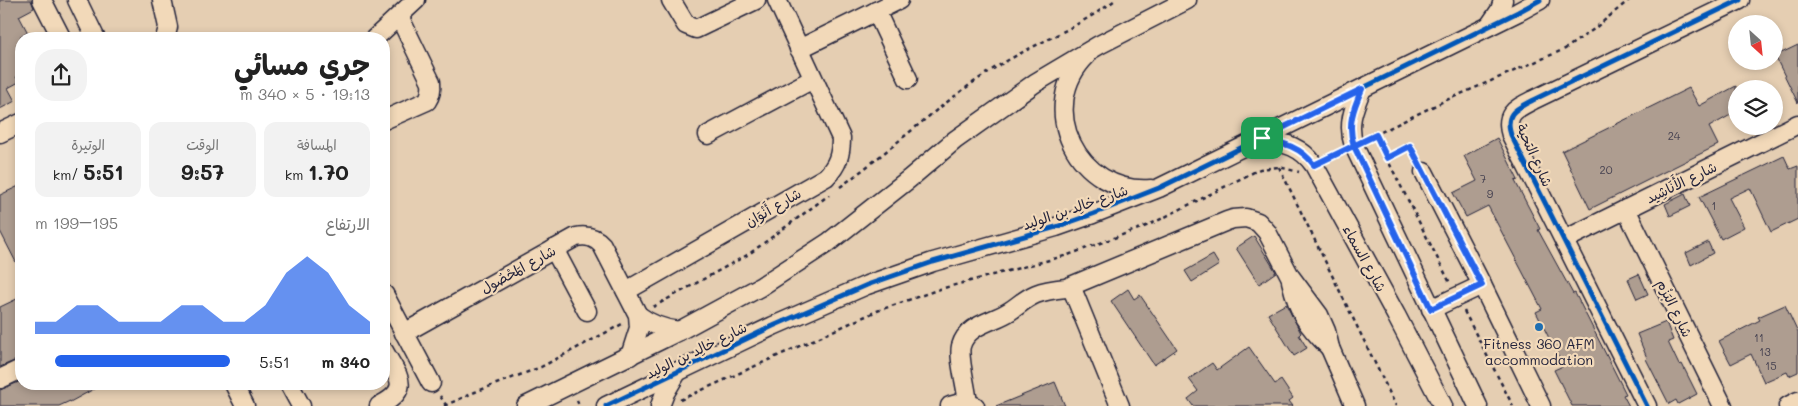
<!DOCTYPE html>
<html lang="ar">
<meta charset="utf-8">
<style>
:root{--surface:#fff;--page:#f2f2f2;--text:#222;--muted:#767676;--accent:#2563eb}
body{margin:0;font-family:Mali,"Playpen Sans Arabic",sans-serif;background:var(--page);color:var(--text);direction:rtl;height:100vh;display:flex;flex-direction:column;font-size:19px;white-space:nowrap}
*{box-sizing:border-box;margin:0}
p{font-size:16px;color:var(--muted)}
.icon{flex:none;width:28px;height:28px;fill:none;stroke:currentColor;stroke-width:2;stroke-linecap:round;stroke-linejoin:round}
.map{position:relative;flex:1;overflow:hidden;direction:ltr}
.panel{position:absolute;left:15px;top:32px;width:375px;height:358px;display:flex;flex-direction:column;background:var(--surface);border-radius:20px;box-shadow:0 2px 8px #0003;direction:rtl}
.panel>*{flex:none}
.needle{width:32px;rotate:153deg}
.buttons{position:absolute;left:1728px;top:15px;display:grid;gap:10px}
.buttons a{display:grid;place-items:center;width:55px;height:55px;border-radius:50%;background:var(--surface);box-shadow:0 2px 8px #0003;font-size:25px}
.pin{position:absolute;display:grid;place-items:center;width:42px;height:42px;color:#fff;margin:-21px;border-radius:10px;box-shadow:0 2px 8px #0006}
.round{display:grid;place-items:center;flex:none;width:52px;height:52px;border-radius:20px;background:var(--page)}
.headline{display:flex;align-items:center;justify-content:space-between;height:85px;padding:0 20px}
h1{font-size:28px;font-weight:700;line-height:38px}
.stats{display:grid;grid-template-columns:repeat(3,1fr);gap:8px;height:85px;padding:5px 20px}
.stats div{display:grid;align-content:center;border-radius:12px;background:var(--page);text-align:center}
.stats b{font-size:21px;font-weight:700}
.stats small{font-size:14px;font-weight:400}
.stats p{font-size:14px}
.chart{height:140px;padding:10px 20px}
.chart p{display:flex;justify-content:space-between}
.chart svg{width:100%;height:90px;margin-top:5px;fill:var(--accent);opacity:.7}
ul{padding:0 20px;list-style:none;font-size:16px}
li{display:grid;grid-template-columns:80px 60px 1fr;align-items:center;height:38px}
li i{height:12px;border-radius:6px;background:var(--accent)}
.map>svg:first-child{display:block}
</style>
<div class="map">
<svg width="1798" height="406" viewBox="0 0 1798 406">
<rect width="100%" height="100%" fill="#e5ceb2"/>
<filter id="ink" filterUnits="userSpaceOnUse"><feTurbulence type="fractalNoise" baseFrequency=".02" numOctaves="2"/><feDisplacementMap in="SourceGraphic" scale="10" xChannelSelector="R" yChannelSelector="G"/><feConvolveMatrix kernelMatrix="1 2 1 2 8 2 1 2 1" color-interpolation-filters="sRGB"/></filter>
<g filter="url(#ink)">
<!-- building -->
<g fill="#ae9d90" stroke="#22223b">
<path d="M 0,0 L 31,0 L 34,8 L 19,16 L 28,33 L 21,36 L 21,74 L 16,77 L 19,82 L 8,88 L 15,101 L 0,109 Z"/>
<path d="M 1798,45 L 1798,103 L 1775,56 Z"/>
<path d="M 1736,86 L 1736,112 L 1709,127 L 1718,145 L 1590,209 L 1562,151 L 1689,88 L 1699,106 Z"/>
<path d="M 1497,138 L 1518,180 L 1515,181 L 1540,229 L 1538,230 L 1573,294 L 1575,293 L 1626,394 L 1623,395 L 1629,406 L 1572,406 L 1554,370 L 1563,366 L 1536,312 L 1542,309 L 1488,206 L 1466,217 L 1453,193 L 1477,181 L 1464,156 Z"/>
<path d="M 1784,156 L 1790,169 L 1798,166 L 1798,219 L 1771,232 L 1750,188 L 1729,198 L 1744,227 L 1721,239 L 1699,197 Z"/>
<path d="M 21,185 L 21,272 L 0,231 L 0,195 Z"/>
<path d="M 1685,194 L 1690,206 L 1670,216 L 1665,204 Z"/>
<path d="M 1254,236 L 1276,272 L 1259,284 L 1236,248 Z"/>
<path d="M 1708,242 L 1713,253 L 1691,265 L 1686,253 Z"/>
<path d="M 1213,255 L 1219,265 L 1192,282 L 1185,271 Z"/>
<path d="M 1639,274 L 1648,294 L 1637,299 L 1628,279 Z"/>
<path d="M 1128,289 L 1134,299 L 1140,295 L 1177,349 L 1154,365 L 1111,301 Z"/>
<path d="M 21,297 L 21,358 L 0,367 L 0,307 Z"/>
<path d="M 1286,304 L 1301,333 L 1299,335 L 1307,348 L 1294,356 L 1268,314 Z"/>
<path d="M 1785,305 L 1798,333 L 1798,372 L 1789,376 L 1787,372 L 1764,382 L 1751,354 L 1731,364 L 1719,341 L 1760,320 L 1758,317 Z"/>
<path d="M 1666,322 L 1673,340 L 1668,342 L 1679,365 L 1682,364 L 1697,394 L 1678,404 L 1676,400 L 1669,404 L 1646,359 L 1647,358 L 1637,334 Z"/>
<path d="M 1249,347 L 1275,384 L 1281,380 L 1293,398 L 1289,401 L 1293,406 L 1193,406 L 1188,399 L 1198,391 L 1189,379 L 1212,363 L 1217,370 Z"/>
<path d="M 21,381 L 21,384 L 103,384 L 70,402 L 70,401 L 59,406 L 0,406 L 0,390 Z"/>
<path d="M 1055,382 L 1065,406 L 996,406 Z"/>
</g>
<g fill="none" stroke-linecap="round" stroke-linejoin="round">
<!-- minor casing -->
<g stroke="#22223b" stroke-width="21">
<g id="minor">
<path d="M 42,0 L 62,39"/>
<path d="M 77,0 L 96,39"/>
<path d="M 162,0 L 168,27 L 165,39"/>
<path d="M 671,0 L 686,25 L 696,29 L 756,0"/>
<path d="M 876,11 L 908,79"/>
<path d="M 1489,26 L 1500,10 L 1503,0"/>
<path d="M 374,39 L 416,0"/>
<path d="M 799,49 L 899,0"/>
<path d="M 1087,55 C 1034,107 1078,195 1151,189"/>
<path d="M 1362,89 C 1353,109 1347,125 1354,146 L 1478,406"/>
<path d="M 384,120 L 427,101 C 431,95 432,90 431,82 L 399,16"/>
<path d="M 0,133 L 21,123"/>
<path d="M 708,135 L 813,79"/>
<path d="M 1262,138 C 1284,143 1301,146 1314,165 L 1396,315 L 1443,406"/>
<path d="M 1424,172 L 1482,285 L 1541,406"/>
<path d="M 1626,209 L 1723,406"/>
<path d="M 1564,240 L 1798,124"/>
<path d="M 554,249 L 587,311"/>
<path d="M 1291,281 C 1299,314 1306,324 1330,348"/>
<path d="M 1071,286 L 1120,406"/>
<path d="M 626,291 L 826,177 C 838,165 841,154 841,138 L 777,0"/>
<path d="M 384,294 L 431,383"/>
<path d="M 1431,309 L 1482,285"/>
<path d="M 638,315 C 651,325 663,329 679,331"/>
<path d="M 404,333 L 576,237 C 587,235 595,237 602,245 L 638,315 L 639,328 L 630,356"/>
<path d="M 0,379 L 21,369"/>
<path d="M 234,384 L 245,406"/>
<path d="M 289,384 L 301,406"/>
<path d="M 968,404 C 967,389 958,358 961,346 C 967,324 994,322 1010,311 C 1019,305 1026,298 1036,294 C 1046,290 1056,289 1066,288 L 1227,221 L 1233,219 L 1246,218 L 1258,222 L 1267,232 L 1290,276 L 1319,315 L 1326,331 L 1330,348 L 1355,406"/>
<path d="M 379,406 C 413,388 398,377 384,351"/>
<path d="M 526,406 L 679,331 L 760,287 L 829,242 L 909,179 L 955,140 L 1035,83 L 1099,45 L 1187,0"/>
<path d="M 606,406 L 773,326 L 867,285 L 933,262 L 1056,227 L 1093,214 L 1159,188 L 1518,12 L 1540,0"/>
<path d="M 660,406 L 665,393 L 678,371"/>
<path d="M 950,406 L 961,403 L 975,406"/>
<path d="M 1647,406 L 1511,135 C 1504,113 1516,109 1533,100 L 1740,0"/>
<path d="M 1788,406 L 1798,401"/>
</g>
</g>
<!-- path -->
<g stroke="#22223b" stroke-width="2.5" stroke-dasharray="4 4" stroke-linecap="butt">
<path d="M 1375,135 L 1450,283"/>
<path d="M 1367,139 L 1442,102 L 1565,49 L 1594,29 L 1629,0"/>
<path d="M 1387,158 L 1410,146 L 1417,160"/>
<path d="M 1327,159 L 1340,153"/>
<path d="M 1279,167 L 1396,406"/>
<path d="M 840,187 C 891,150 937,106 990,71 C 1030,45 1077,29 1115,0"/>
<path d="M 653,307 L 749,254 L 829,195"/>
<path d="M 1464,311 L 1513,406"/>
<path d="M 440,396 L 446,405"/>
<path d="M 577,400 L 579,406"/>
<path d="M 680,400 L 877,311 L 940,289 L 1068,255 L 1149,225 L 1260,169 L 1279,167 L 1299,172"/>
<path d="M 444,406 L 475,392 L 541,367 L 624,323"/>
</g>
<!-- minor -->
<use href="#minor" stroke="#f2d9b9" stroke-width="18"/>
<!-- cycleway casing -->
<g stroke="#f2d9b9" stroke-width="8">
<g id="cycleway">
<path d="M 606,406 L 773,326 L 867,285 L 933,262 L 1056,227 L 1093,214 L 1159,188 L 1518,12 L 1540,0"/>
<path d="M 1647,406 L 1511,135 C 1504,113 1516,109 1533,100 L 1740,0"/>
</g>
</g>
<!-- cycleway -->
<use href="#cycleway" stroke="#0057b8" stroke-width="5"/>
</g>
</g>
<g fill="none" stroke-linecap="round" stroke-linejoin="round" filter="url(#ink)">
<!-- route casing -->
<g stroke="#fff" stroke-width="10">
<path id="route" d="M 1262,138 C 1284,143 1301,147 1314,165 L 1376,135 L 1387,158 L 1410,146 L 1482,285 L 1431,309 L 1354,146 C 1347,125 1353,109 1362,89 L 1262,138"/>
</g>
<!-- route -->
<use href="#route" stroke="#2563eb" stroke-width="6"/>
</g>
<!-- markers -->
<circle fill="#1f6fb2" stroke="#f2d9b9" stroke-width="2" cx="1539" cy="327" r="5"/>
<g text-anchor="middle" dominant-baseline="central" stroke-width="4.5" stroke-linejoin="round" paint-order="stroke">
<!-- number labels -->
<g font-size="11" fill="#454150">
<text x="1674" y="135">24</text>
<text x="1606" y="169">20</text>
<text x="1483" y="178">7</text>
<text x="1490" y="193">9</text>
<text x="1714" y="205">1</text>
<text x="1759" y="337">11</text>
<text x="1765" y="351">13</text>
<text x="1771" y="365">15</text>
</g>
<!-- street labels -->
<g font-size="14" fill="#22223b" stroke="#f2d9b9">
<text transform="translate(1535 155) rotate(66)">شارع التحية</text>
<text transform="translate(1681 182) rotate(-26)">شارع الأَنَاشِيد</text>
<text transform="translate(773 207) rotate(-30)">شارع أَنْوَان</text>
<text transform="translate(1075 207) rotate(-19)">شارع خالِد بن الوليد</text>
<text transform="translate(1365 258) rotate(61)">شارع السماء</text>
<text transform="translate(518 269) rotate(-29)">شارع المَحْصُول</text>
<text transform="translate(1675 308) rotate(64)">شارع البَزْم</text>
<text transform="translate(696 350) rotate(-26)">شارع خالِد بن الوليد</text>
</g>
<!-- poi labels -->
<g font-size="14" fill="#22223b" stroke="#f2d9b9">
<text x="1539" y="343">Fitness 360 AFM<tspan x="1539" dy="16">accommodation</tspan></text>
</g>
</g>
</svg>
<div class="buttons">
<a><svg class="needle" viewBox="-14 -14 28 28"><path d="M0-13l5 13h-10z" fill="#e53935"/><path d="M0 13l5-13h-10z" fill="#767676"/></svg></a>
<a><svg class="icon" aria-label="layers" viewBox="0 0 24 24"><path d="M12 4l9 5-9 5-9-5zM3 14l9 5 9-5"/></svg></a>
</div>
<div class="pin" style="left:1262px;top:138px;background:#1e9e55"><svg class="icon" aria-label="arrive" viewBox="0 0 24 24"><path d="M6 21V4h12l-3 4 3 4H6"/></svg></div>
<section class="panel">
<div class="headline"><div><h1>جري مسائي</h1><p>19:13 · 5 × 340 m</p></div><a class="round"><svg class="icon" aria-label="share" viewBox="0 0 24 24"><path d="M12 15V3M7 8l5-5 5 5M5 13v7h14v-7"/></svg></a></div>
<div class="stats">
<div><p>المسافة</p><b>1.70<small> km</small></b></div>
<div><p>الوقت</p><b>9:57</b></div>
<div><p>الوتيرة</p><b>5:51<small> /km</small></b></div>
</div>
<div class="chart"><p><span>الارتفاع</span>195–199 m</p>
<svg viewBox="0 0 160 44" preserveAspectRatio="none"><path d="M0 44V38L10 38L20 30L30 30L40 38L50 38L60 38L70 30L80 30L90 38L100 38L110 30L120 14L130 6L140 14L150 30L160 38V44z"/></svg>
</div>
<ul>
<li><b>340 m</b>5:51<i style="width:90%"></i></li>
</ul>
</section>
</div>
